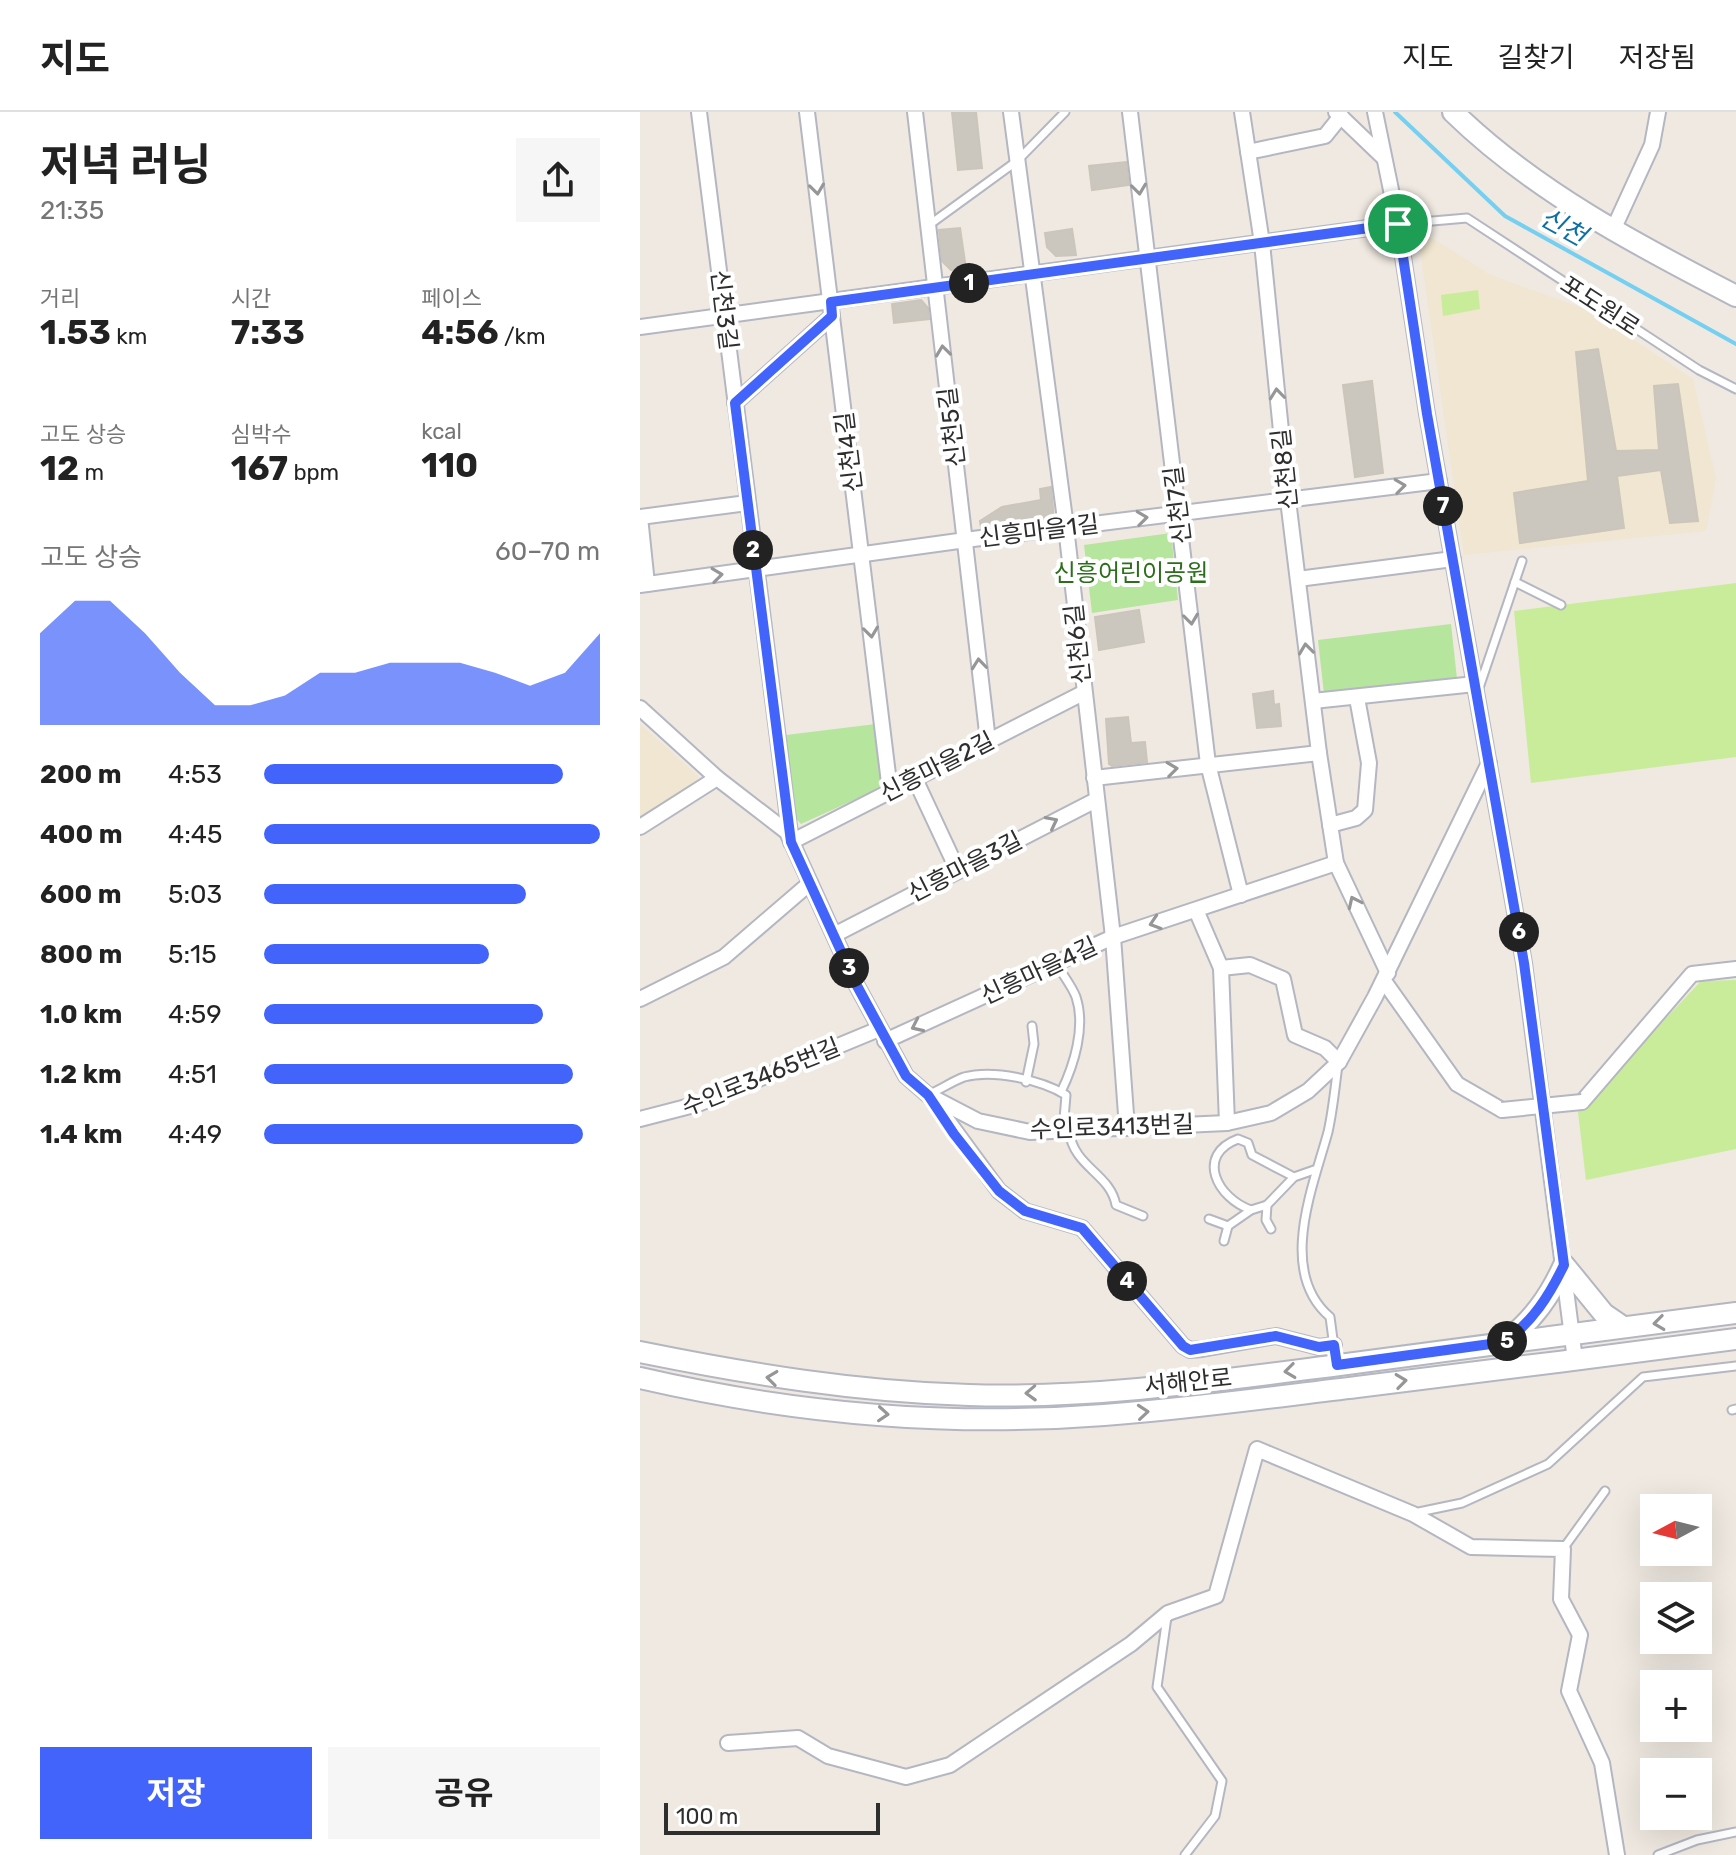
<!DOCTYPE html>
<html lang="ko">
<meta charset="utf-8">
<style>
:root{--surface:#fff;--page:#f6f6f6;--text:#222;--muted:#767676;--line:#e0e0e0;--accent:#4264fb}
body{margin:0;font-family:Rubik,"Noto Sans KR",sans-serif;background:var(--page);color:var(--text);height:100vh;display:flex;flex-direction:column;font-size:30px;white-space:nowrap}
*{box-sizing:border-box;margin:0}
p{font-size:26px;color:var(--muted)}
.icon{flex:none;width:44px;height:44px;fill:none;stroke:currentColor;stroke-width:2;stroke-linecap:round;stroke-linejoin:round}
.map{position:relative;flex:1;overflow:hidden}
.sheet{display:flex;flex-direction:column;background:var(--surface);width:640px}
.sheet>*{flex:none}
.needle{width:52px;rotate:263deg}
.tools{position:absolute;left:1000px;top:1382px;display:grid;gap:16px}
.tools a{display:grid;place-items:center;width:72px;height:72px;border-radius:0px;background:var(--surface);box-shadow:0 8px 32px #0002;font-size:40px}
.scale{position:absolute;left:24px;bottom:20px;width:216px;box-sizing:border-box;padding-left:8px;border:4px solid #2e2e2e;border-top:0;font-size:22px;line-height:28px;white-space:nowrap;color:#2e2e2e;-webkit-text-stroke:6px #fff;paint-order:stroke}
.pin{position:absolute;display:grid;place-items:center;width:68px;height:68px;color:#fff;margin:-34px;border:4px solid #fff;border-radius:50%;box-shadow:0 2px 8px #0007}
.km{position:absolute;width:40px;height:40px;margin:-20px;border-radius:50%;background:#222;color:#fff;font-size:22px;line-height:40px;text-align:center}
.round{display:grid;place-items:center;flex:none;width:84px;height:84px;border-radius:0px;background:var(--page)}
.headline{display:flex;align-items:center;justify-content:space-between;height:136px;padding:0 40px}
h1{font-size:44px;font-weight:700;line-height:60px}
.stats{display:grid;grid-template-columns:repeat(3,1fr);gap:12px;height:136px;padding:8px 40px}
.stats div{display:grid;align-content:center}
.stats b{font-size:34px;font-weight:700}
.stats small{font-size:22px;font-weight:400}
.stats p{font-size:22px}
.chart{height:224px;padding:16px 40px}
.chart p{display:flex;justify-content:space-between}
.chart svg{width:100%;height:144px;margin-top:8px;fill:var(--accent);opacity:.7}
.primary-button{display:flex;gap:16px;margin-top:auto;padding:16px 40px}
.primary-button a{flex:1;height:92px;border-radius:0px;background:var(--accent);color:#fff;font-size:32px;font-weight:700;line-height:92px;text-align:center}
.primary-button a+a{background:var(--page);color:var(--text)}
ul{padding:0 40px;list-style:none;font-size:26px}
li{display:grid;grid-template-columns:128px 96px 1fr;align-items:center;height:60px}
li i{height:20px;border-radius:10px;background:var(--accent)}
header{display:flex;align-items:center;gap:48px;box-sizing:border-box;height:112px;padding:0 40px;background:var(--surface);border-bottom:2px solid var(--line)}
header strong{font-size:38px}
nav{display:flex;gap:44px;margin-inline-start:auto;font-size:28px}
main{display:flex;flex:1;min-height:0}
.map>svg:first-child{display:block}
</style>
<header>
<strong>지도</strong>
<nav><a>지도</a><a>길찾기</a><a>저장됨</a></nav>
</header>
<main>
<section class="sheet">
<div class="headline"><div><h1>저녁 러닝</h1><p>21:35</p></div><a class="round"><svg class="icon" aria-label="share" viewBox="0 0 24 24"><path d="M12 15V3M7 8l5-5 5 5M5 13v7h14v-7"/></svg></a></div>
<div class="stats">
<div><p>거리</p><b>1.53<small> km</small></b></div>
<div><p>시간</p><b>7:33</b></div>
<div><p>페이스</p><b>4:56<small> /km</small></b></div>
</div>
<div class="stats">
<div><p>고도 상승</p><b>12<small> m</small></b></div>
<div><p>심박수</p><b>167<small> bpm</small></b></div>
<div><p>kcal</p><b>110</b></div>
</div>
<div class="chart"><p><span>고도 상승</span>60–70 m</p>
<svg viewBox="0 0 160 44" preserveAspectRatio="none"><path d="M0 44V16L10 6L20 6L30 16L40 28L50 38L60 38L70 35L80 28L90 28L100 25L110 25L120 25L130 28L140 32L150 28L160 16V44z"/></svg>
</div>
<ul>
<li><b>200 m</b>4:53<i style="width:89%"></i></li>
<li><b>400 m</b>4:45<i style="width:100%"></i></li>
<li><b>600 m</b>5:03<i style="width:78%"></i></li>
<li><b>800 m</b>5:15<i style="width:67%"></i></li>
<li><b>1.0 km</b>4:59<i style="width:83%"></i></li>
<li><b>1.2 km</b>4:51<i style="width:92%"></i></li>
<li><b>1.4 km</b>4:49<i style="width:95%"></i></li>
</ul>
<div class="primary-button"><a>저장</a><a>공유</a></div>
</section>
<div class="map">
<svg width="1096" height="1743" viewBox="0 0 1096 1743">
<rect width="100%" height="100%" fill="#efe9e1"/>
<!-- education -->
<g fill="#f0e6d1">
<path d="M 777,117 L 851,163 L 948,198 L 1053,267 L 1076,367 L 1066,419 L 824,443 Z"/>
<path d="M 0,612 L 58,664 L 53,679 L 0,710 Z"/>
</g>
<!-- green -->
<g fill="#b6e59e">
<path d="M 531,421 L 538,488 L 452,501 L 444,433 Z"/>
<path d="M 811,512 L 817,567 L 684,582 L 678,528 Z"/>
<path d="M 236,612 L 245,664 L 238,677 L 161,712 L 154,704 L 146,623 Z"/>
</g>
<!-- pitch -->
<g fill="#c9ec9a">
<path d="M 838,178 L 840,197 L 803,204 L 801,183 Z"/>
<path d="M 1096,471 L 1096,645 L 891,671 L 874,499 Z"/>
<path d="M 1096,868 L 1096,1037 L 946,1068 L 938,1000 L 1061,869 Z"/>
</g>
<g fill="none" stroke-linecap="round" stroke-linejoin="round">
<!-- stream -->
<path stroke="#75cff0" stroke-width="4" d="M 755,0 L 865,104 L 1096,232"/>
</g>
<!-- building -->
<g fill="#cbc7bf" stroke="#cbc5ba" stroke-width="2">
<path d="M 312,0 L 336,0 L 342,56 L 318,58 Z"/>
<path d="M 486,50 L 489,73 L 452,78 L 449,54 Z"/>
<path d="M 320,116 L 326,157 L 311,158 L 302,149 L 299,118 Z"/>
<path d="M 432,117 L 436,143 L 416,144 L 407,135 L 405,121 Z"/>
<path d="M 281,188 L 288,196 L 289,207 L 254,211 L 252,192 Z"/>
<path d="M 958,237 L 976,339 L 1019,338 L 1014,274 L 1038,272 L 1058,409 L 1030,411 L 1021,358 L 977,364 L 984,416 L 880,431 L 874,381 L 948,369 L 936,240 Z"/>
<path d="M 732,269 L 743,361 L 715,365 L 703,273 Z"/>
<path d="M 411,375 L 414,407 L 341,416 L 340,409 L 362,395 L 401,388 L 400,377 Z"/>
<path d="M 499,498 L 504,530 L 459,538 L 455,505 Z"/>
<path d="M 633,579 L 634,593 L 639,592 L 641,614 L 617,616 L 613,582 Z"/>
<path d="M 488,605 L 491,631 L 505,630 L 507,650 L 472,654 L 469,652 L 466,607 Z"/>
</g>
<g fill="none" stroke-linecap="round" stroke-linejoin="round">
<!-- lane casing -->
<g stroke="#b4b7c1" stroke-width="11">
<g id="lane">
<path d="M 758,112 L 827,106 L 1059,258 L 1096,277"/>
<path d="M 289,113 L 377,49 L 425,0"/>
<path d="M 875,470 L 921,493"/>
<path d="M 839,576 L 882,449"/>
<path d="M 416,851 C 422,862 432,874 436,885 C 446,915 434,953 421,980"/>
<path d="M 386,970 L 394,932 L 392,914"/>
<path d="M 290,982 C 301,977 313,969 324,965 C 354,957 401,968 426,983 L 423,1019"/>
<path d="M 429,1019 C 434,1056 470,1061 476,1093 L 503,1104"/>
<path d="M 654,1065 L 627,1093 L 611,1098 C 577,1086 555,1043 598,1027 L 608,1031 L 612,1043 L 654,1065 L 674,1058"/>
<path d="M 627,1093 L 626,1108 L 631,1117"/>
<path d="M 569,1107 L 588,1114 L 611,1098"/>
<path d="M 584,1129 L 588,1114"/>
<path d="M 696,1250 L 690,1205 C 637,1160 673,1075 688,1020 C 693,998 695,975 698,953"/>
<path d="M 1092,1298 L 1096,1297"/>
<path d="M 774,1401 L 822,1391 L 908,1352 L 1003,1265 L 1096,1254"/>
<path d="M 923,1437 L 965,1379"/>
<path d="M 527,1505 L 517,1575 L 582,1669 L 575,1704 L 545,1743"/>
<path d="M 1018,1743 L 1057,1728 L 1096,1720"/>
</g>
</g>
<!-- street casing -->
<g stroke="#b4b7c1" stroke-width="18">
<g id="street">
<path d="M 59,0 L 151,730 L 443,581"/>
<path d="M 167,0 L 250,679"/>
<path d="M 275,0 L 348,629"/>
<path d="M 371,0 L 426,415 L 473,825 L 487,1016"/>
<path d="M 490,0 L 568,652 L 601,783"/>
<path d="M 602,0 L 622,131 L 648,388 L 679,641 L 696,751 L 748,861"/>
<path d="M 696,0 L 744,46"/>
<path d="M 735,0 L 758,112 L 787,302 L 884,851 L 935,1248"/>
<path d="M 608,40 L 685,24 L 701,4"/>
<path d="M 973,118 L 1012,33 L 1018,0"/>
<path d="M 0,215 L 758,112"/>
<path d="M 95,291 L 192,204"/>
<path d="M 658,467 L 813,447"/>
<path d="M 7,472 L 0,405 L 107,391"/>
<path d="M 0,473 L 333,427 L 799,369"/>
<path d="M 673,589 L 835,572"/>
<path d="M 0,596 L 77,666 L 147,720 L 216,872 L 266,964 L 288,983 L 338,1009 L 390,1020 L 587,1011 L 631,1001 L 668,979 L 699,950 L 735,885 L 849,651"/>
<path d="M 454,666 L 679,641"/>
<path d="M 275,667 L 318,759"/>
<path d="M 690,713 L 716,706 L 725,698 L 729,651 L 717,586"/>
<path d="M 0,715 L 77,666"/>
<path d="M 556,798 L 581,856 L 610,853 L 643,867 L 655,923 L 685,936 L 699,950"/>
<path d="M 194,823 L 456,688"/>
<path d="M 581,856 L 587,1011"/>
<path d="M 744,869 L 817,972 L 862,998"/>
<path d="M 0,887 L 84,845 L 170,771"/>
<path d="M 245,929 L 473,825 L 696,751"/>
<path d="M 291,986 L 359,1079 L 385,1099 L 442,1116 L 543,1234 L 550,1238 L 562,1237 L 636,1224 L 679,1235 L 694,1233"/>
<path d="M 942,990 L 1052,862 L 1096,857"/>
<path d="M 0,1007 L 58,992 L 239,917"/>
<path d="M 88,1631 L 158,1626 L 188,1644 L 266,1665 L 310,1653 L 491,1532 L 528,1501 L 576,1484 L 617,1337 L 773,1402 L 831,1435 L 923,1437 L 921,1487 L 940,1523 L 929,1579 L 962,1651 L 977,1743"/>
</g>
</g>
<!-- secondary casing -->
<g stroke="#b4b7c1" stroke-width="24">
<g id="secondary">
<path d="M 813,0 C 894,79 997,133 1096,184"/>
<path d="M 866,1229 C 893,1208 910,1184 924,1153 L 964,1202 L 983,1215"/>
<path d="M 0,1240 C 109,1262 217,1280 329,1283 C 455,1287 582,1268 707,1252 C 837,1234 966,1218 1096,1201"/>
<path d="M 0,1266 C 151,1301 309,1315 464,1303 C 548,1297 633,1285 717,1275 C 843,1259 970,1244 1096,1227"/>
</g>
</g>
<!-- lane -->
<use href="#lane" stroke="#fff" stroke-width="7"/>
<!-- street -->
<use href="#street" stroke="#fff" stroke-width="14"/>
<!-- secondary -->
<use href="#secondary" stroke="#fff" stroke-width="20"/>
<!-- street-bridge casing -->
<g stroke="#b4b7c1" stroke-width="18" stroke-linecap="butt">
<path id="street-bridge" d="M 862,998 L 942,990"/>
</g>
<!-- street-bridge -->
<use href="#street-bridge" stroke="#fff" stroke-width="14"/>
</g>
<!-- one-way arrows -->
<defs><path id="oneway-chevron" d="M-2-3.5L2.5 0L-2 3.5" fill="none" stroke-width="1.6" stroke-linecap="round" stroke-linejoin="round" transform="scale(2)"/></defs>
<g stroke="#969696">
<use href="#oneway-chevron" transform="translate(177 77) rotate(83)"/>
<use href="#oneway-chevron" transform="translate(499 77) rotate(83)"/>
<use href="#oneway-chevron" transform="translate(303 239) rotate(-97)"/>
<use href="#oneway-chevron" transform="translate(637 282) rotate(-96)"/>
<use href="#oneway-chevron" transform="translate(760 374) rotate(-7)"/>
<use href="#oneway-chevron" transform="translate(502 406) rotate(-7)"/>
<use href="#oneway-chevron" transform="translate(77 463) rotate(-7)"/>
<use href="#oneway-chevron" transform="translate(551 507) rotate(83)"/>
<use href="#oneway-chevron" transform="translate(231 520) rotate(83)"/>
<use href="#oneway-chevron" transform="translate(666 537) rotate(-97)"/>
<use href="#oneway-chevron" transform="translate(339 552) rotate(-96)"/>
<use href="#oneway-chevron" transform="translate(532 657) rotate(-7)"/>
<use href="#oneway-chevron" transform="translate(412 710) rotate(-27)"/>
<use href="#oneway-chevron" transform="translate(714 790) rotate(-115)"/>
<use href="#oneway-chevron" transform="translate(515 811) rotate(162)"/>
<use href="#oneway-chevron" transform="translate(277 914) rotate(155)"/>
<use href="#oneway-chevron" transform="translate(1019 1211) rotate(173)"/>
<use href="#oneway-chevron" transform="translate(650 1259) rotate(173)"/>
<use href="#oneway-chevron" transform="translate(132 1266) rotate(-173)"/>
<use href="#oneway-chevron" transform="translate(761 1269) rotate(-7)"/>
<use href="#oneway-chevron" transform="translate(391 1281) rotate(178)"/>
<use href="#oneway-chevron" transform="translate(503 1300) rotate(-5)"/>
<use href="#oneway-chevron" transform="translate(243 1302) rotate(4)"/>
</g>
<g fill="none" stroke-linecap="round" stroke-linejoin="round">
<!-- route casing -->
<g stroke="#fff" stroke-width="16">
<path id="route" d="M 758,112 L 787,302 L 884,851 L 924,1153 C 909,1184 893,1209 865,1230 L 697,1253 L 694,1233 L 679,1235 L 636,1224 L 550,1238 L 543,1234 L 442,1116 L 385,1099 L 359,1079 L 314,1022 L 288,983 L 266,964 L 216,872 L 151,730 L 95,291 L 192,204 L 191,190 Z"/>
</g>
<!-- route -->
<use href="#route" stroke="#4264fb" stroke-width="10"/>
</g>
<g text-anchor="middle" dominant-baseline="central" stroke-width="8" stroke-linejoin="round" paint-order="stroke">
<!-- street labels -->
<g font-size="24" fill="#2e2e2e" stroke="#fff">
<text transform="translate(960 194) rotate(33)">포도원로</text>
<text transform="translate(84 198) rotate(83)">신천3길</text>
<text transform="translate(312 315) rotate(-97)">신천5길</text>
<text transform="translate(209 340) rotate(-97)">신천4길</text>
<text transform="translate(645 357) rotate(-96)">신천8길</text>
<text transform="translate(538 393) rotate(-97)">신천7길</text>
<text transform="translate(399 419) rotate(-7)">신흥마을1길</text>
<text transform="translate(438 532) rotate(-96)">신천6길</text>
<text transform="translate(297 655) rotate(-27)">신흥마을2길</text>
<text transform="translate(325 755) rotate(-27)">신흥마을3길</text>
<text transform="translate(399 859) rotate(-25)">신흥마을4길</text>
<text transform="translate(121 965) rotate(-22)">수인로3465번길</text>
<text transform="translate(472 1015) rotate(-2)">수인로3413번길</text>
<text transform="translate(548 1270) rotate(-6)">서해안로</text>
</g>
<!-- park labels -->
<g font-size="24" fill="#2c6e1b" stroke="#fff">
<text x="491" y="461">신흥어린이공원</text>
</g>
<!-- water labels -->
<g font-size="26" font-style="italic" fill="#0d6fa3" stroke="#fff">
<text transform="translate(923 115) rotate(29)">신천</text>
</g>
</g>
</svg>
<div class="tools">
<a><svg class="needle" viewBox="-14 -14 28 28"><path d="M0-13l5 13h-10z" fill="#e53935"/><path d="M0 13l5-13h-10z" fill="#767676"/></svg></a>
<a><svg class="icon" aria-label="layers" viewBox="0 0 24 24"><path d="M12 4l9 5-9 5-9-5zM3 14l9 5 9-5"/></svg></a>
<a>+</a>
<a>−</a>
</div>
<div class="scale">100 m</div>
<div class="pin" style="left:758px;top:112px;background:#1e9e55"><svg class="icon" aria-label="arrive" viewBox="0 0 24 24"><path d="M6 21V4h12l-3 4 3 4H6"/></svg></div>
<b class="km" style="left:329px;top:171px">1</b>
<b class="km" style="left:113px;top:438px">2</b>
<b class="km" style="left:209px;top:856px">3</b>
<b class="km" style="left:487px;top:1169px">4</b>
<b class="km" style="left:867px;top:1229px">5</b>
<b class="km" style="left:879px;top:820px">6</b>
<b class="km" style="left:803px;top:394px">7</b>
</div>
</main>
